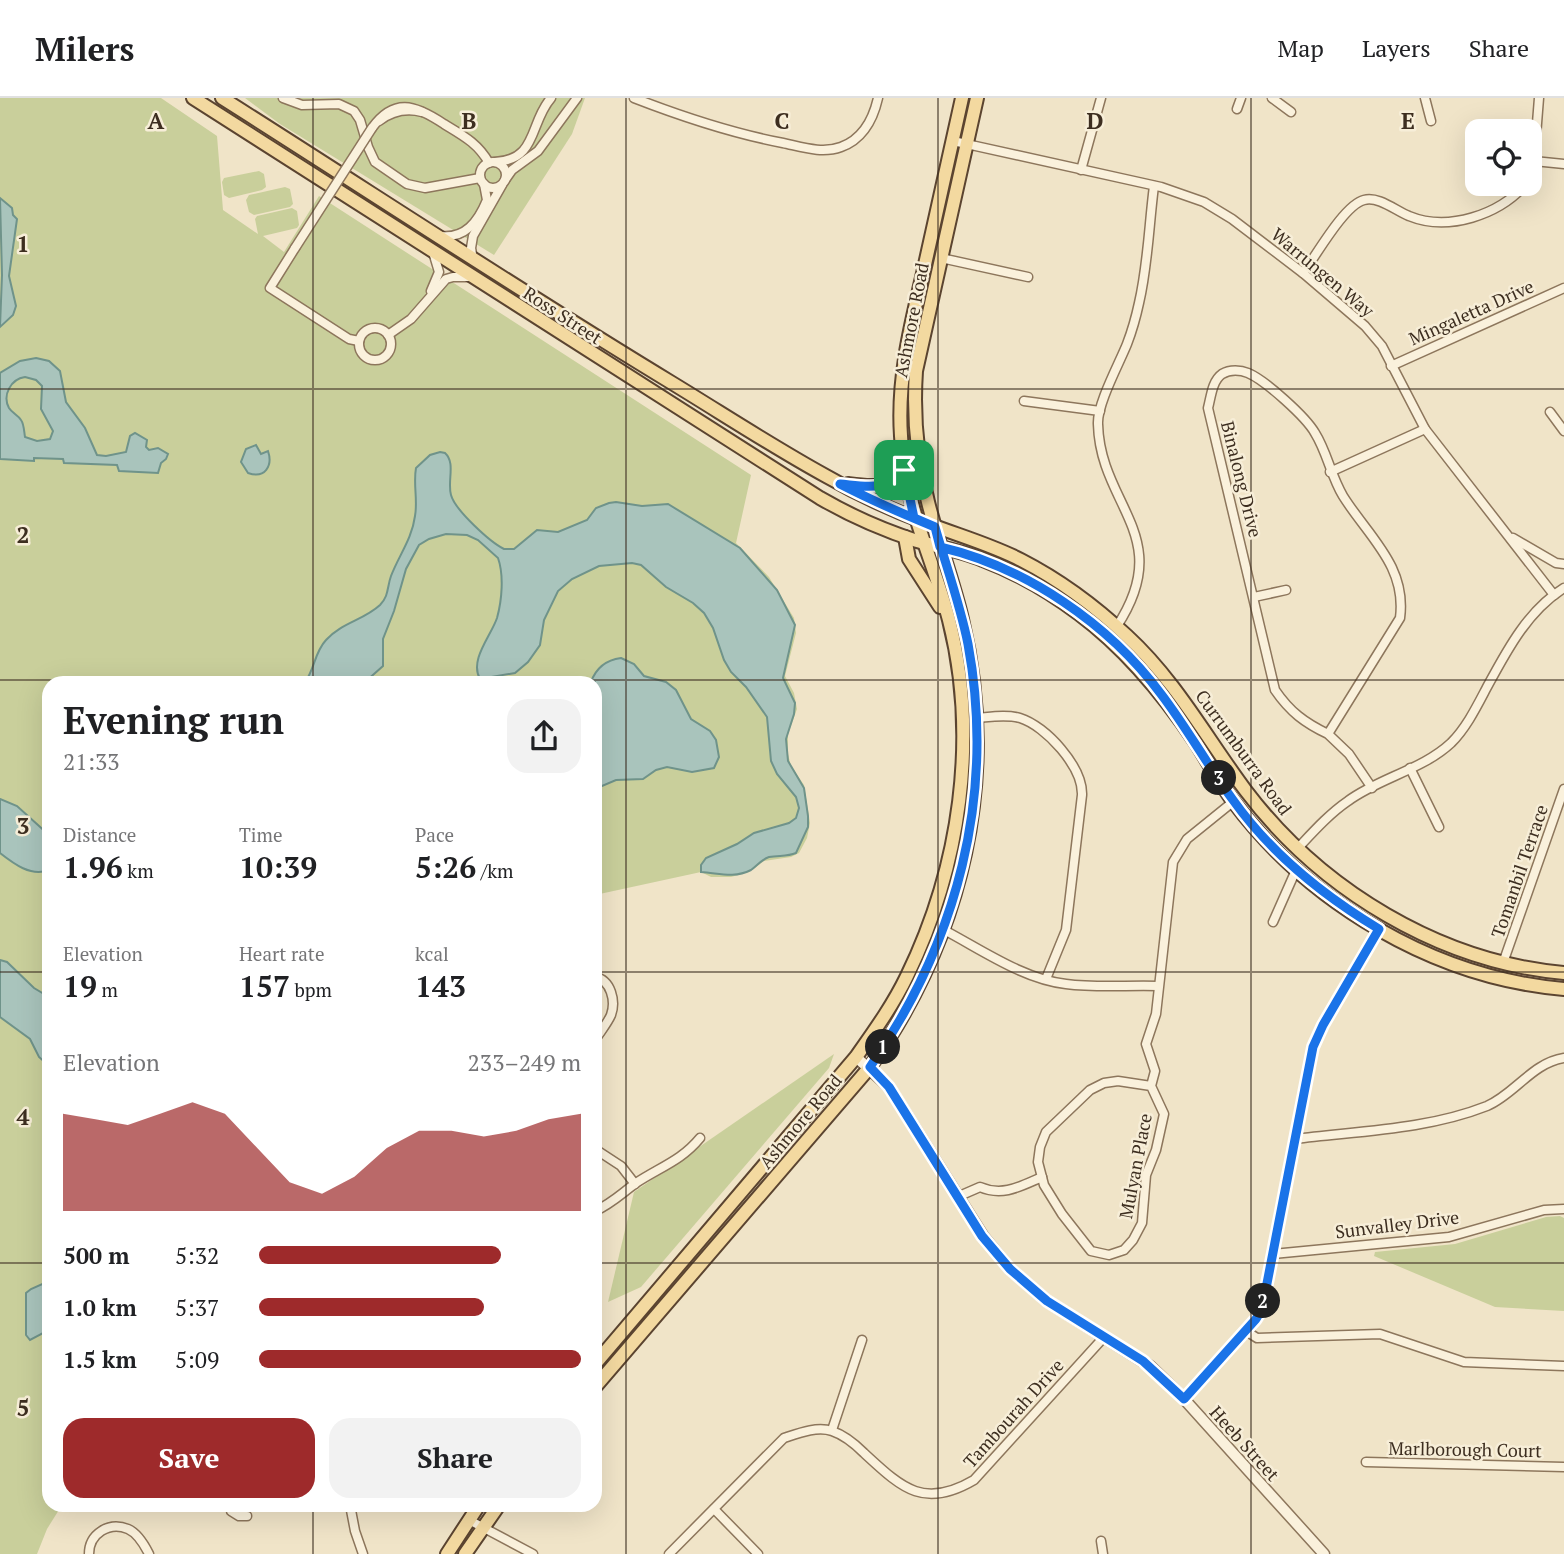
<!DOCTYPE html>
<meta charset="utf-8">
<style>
:root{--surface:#fff;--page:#f2f2f2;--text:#202124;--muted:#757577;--line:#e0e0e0;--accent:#9e2a2b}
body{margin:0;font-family:"PT Serif",serif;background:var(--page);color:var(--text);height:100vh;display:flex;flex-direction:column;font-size:26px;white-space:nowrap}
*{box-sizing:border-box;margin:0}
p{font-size:23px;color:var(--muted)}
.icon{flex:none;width:38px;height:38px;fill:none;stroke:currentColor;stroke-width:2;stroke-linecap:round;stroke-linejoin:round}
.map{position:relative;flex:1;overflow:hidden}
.panel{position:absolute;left:42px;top:578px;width:560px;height:836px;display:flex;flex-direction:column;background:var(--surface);border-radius:21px;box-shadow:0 7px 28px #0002}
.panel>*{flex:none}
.fabs{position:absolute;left:1465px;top:21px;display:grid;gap:14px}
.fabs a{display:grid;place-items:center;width:77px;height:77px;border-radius:14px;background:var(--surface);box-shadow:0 7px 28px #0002;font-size:35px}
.pin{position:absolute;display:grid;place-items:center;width:60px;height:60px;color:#fff;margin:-30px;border-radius:14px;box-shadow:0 4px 10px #0006}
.km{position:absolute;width:35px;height:35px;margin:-18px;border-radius:50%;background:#222;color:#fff;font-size:19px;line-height:35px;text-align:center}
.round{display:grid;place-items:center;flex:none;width:74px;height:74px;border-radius:21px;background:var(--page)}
.overview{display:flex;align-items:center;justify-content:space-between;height:119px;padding:0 21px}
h1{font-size:38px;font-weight:700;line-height:52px}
.stats{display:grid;grid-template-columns:repeat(3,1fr);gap:10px;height:119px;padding:7px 21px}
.stats div{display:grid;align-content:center}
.stats b{font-size:30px;font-weight:700}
.stats small{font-size:19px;font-weight:400}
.stats p{font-size:19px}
.chart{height:196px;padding:14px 21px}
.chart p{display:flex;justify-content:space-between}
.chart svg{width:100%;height:126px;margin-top:7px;fill:var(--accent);opacity:.7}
.cta{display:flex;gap:14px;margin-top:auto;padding:14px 21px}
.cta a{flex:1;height:80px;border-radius:21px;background:var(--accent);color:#fff;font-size:28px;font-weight:700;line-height:80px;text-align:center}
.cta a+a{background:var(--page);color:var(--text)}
ul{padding:0 21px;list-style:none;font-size:23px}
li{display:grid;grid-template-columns:112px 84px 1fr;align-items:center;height:52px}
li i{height:18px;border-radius:9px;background:var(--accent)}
header{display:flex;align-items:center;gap:42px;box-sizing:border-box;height:98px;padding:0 35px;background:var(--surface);border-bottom:2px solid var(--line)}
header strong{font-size:33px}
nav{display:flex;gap:38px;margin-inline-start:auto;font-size:24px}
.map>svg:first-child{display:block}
</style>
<header>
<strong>Milers</strong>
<nav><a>Map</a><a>Layers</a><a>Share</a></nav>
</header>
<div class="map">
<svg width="1564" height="1456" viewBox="0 0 1564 1456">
<rect width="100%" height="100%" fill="#f0e4c8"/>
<!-- green -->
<g fill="#c9cf9b">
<path d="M 0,0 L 161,0 L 217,38 L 223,112 L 258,136 L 255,121 L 257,118 L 292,110 L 297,113 L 299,127 L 297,130 L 263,138 L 284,154 L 319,98 L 751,377 L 736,445 L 769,479 L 794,520 L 796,535 L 785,578 L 794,595 L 797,611 L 788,636 L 788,656 L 791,668 L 804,687 L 810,725 L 807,740 L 799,755 L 791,759 L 764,763 L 749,774 L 731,779 L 711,779 L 701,774 L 595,797 L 595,584 L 49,584 L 49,1407 L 62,1407 L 47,1431 L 37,1456 L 0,1456 Z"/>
<path d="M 245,0 L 585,0 L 572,36 L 494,157 L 280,26 Z"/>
<path d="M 259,73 L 264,76 L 266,89 L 262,92 L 229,100 L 224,97 L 222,84 L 224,80 Z"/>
<path d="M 285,89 L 290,91 L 293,106 L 290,109 L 254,117 L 249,114 L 246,102 L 249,97 Z"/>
<path d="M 834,956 L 829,970 L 641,1189 L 608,1204 L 634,1094 Z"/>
<path d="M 1560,1118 L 1564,1120 L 1564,1213 L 1495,1209 L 1374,1158 L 1375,1154 L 1455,1146 L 1546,1119 Z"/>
</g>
<!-- water -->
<g fill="#a9c4bc" stroke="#6f938a" stroke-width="2" fill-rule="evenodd">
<path d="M 0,100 L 12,110 L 13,117 L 17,121 L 9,178 L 16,208 L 13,217 L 0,229 L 2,177 Z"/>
<path d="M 36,260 L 49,263 L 60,273 L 66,304 L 85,330 L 97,357 L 106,358 L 126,354 L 130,338 L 135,335 L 147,342 L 146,349 L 149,352 L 158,350 L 168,356 L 166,361 L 161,365 L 158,375 L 119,373 L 117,367 L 64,365 L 63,361 L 34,360 L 34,363 L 0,361 L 0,275 L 20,263 ZM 25,279 L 36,282 L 42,288 L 41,311 L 53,333 L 50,341 L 37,343 L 25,339 C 24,333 24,326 21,322 C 18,317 12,315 9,310 C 2,297 11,281 25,279 Z"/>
<path d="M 256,347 L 261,356 L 268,353 C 273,368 265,381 248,375 L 241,364 L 246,351 Z"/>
<path d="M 440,354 L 445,355 C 456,365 447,383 451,397 C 455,412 490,444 504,451 L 514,451 L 537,432 L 558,434 L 587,422 L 596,410 L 609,405 L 616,404 L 642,408 L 668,406 L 740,450 L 777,492 L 795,527 L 783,580 L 795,605 L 794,616 L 786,641 L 788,663 L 804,690 L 808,718 L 808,729 L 796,755 C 787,759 779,757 769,759 C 762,761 757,768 751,772 C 733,781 719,775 701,774 L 701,767 L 706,760 L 737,746 L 754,735 L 789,725 L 796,720 L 799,710 L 796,699 L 777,676 L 771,663 L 767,619 L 746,589 L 731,574 L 724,562 L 713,530 L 704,515 L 693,505 L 666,489 L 641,467 L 632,465 L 599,468 L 572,481 L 558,493 L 544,522 L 540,547 L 528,564 L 515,575 L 480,581 C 469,562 491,538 497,520 C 502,502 504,477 498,460 L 478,442 L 467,437 L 446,436 L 429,441 L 419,447 L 406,471 L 394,513 L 383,541 L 383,568 L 365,584 L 305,584 C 315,571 314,555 326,542 C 341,525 364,522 380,507 C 389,498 387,489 391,478 C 399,457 412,441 415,418 C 418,402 413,386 416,370 L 430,357 Z"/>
<path d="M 621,560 L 634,566 L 644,578 L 666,584 L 676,592 L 691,621 L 710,633 L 716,642 L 719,659 L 714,670 L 692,674 L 667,669 L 656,672 L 643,681 L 616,682 L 595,691 L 595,584 L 591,584 C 596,570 606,562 621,560 Z"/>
<path d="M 0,701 L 17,708 L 49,737 L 49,772 C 31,779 14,766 0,755 Z"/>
<path d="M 0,862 L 7,864 L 34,890 L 49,899 L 49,968 L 39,959 L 30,941 L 0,919 Z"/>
<path d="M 49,1183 L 49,1232 L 30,1242 L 26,1237 L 26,1195 L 31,1191 Z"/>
</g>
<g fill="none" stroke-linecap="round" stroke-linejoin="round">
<!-- minor casing -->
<g stroke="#8d765c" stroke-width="11">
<g id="minor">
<path d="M 283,0 L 302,7 L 339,6 L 354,13 L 360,22 L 368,49 L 375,64 L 407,86 L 425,90 L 480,80"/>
<path d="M 634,0 C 683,19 731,35 783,45 C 802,49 822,56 841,49 C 863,41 873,22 878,0"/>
<path d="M 1272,0 L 1291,14"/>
<path d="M 1425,0 L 1431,23"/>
<path d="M 1237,11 L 1241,0"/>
<path d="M 379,23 C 392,13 406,10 422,14"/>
<path d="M 372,30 C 394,0 414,6 444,26 C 462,37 478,45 489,65"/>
<path d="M 953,43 L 1161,89 L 1204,104 L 1232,121 L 1303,175 L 1365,228 L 1382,248 L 1425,331 L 1554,497"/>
<path d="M 1534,63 L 1564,66"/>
<path d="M 495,64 C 538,62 529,25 551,0"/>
<circle cx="493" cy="77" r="13"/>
<path d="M 1081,72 L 1101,0"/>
<path d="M 1530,76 L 1534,63 L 1539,0"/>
<path d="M 505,82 L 512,72 L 538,53 L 577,0"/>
<path d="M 440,138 C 465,141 478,124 487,102 L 484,86"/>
<path d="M 295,150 L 270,190 L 349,241 L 359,243"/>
<path d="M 941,160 L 1028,179"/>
<path d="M 473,162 L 471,150 L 473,138 L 502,87"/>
<path d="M 1303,175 C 1316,158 1344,107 1364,102 C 1379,98 1396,113 1409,118 C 1448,134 1499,117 1526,86"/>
<path d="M 431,193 L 439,174 L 433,154"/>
<circle cx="375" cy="246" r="16"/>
<path d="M 388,237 L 411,221 L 446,181 L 453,179 L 470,179"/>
<path d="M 1391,268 L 1564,190"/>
<path d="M 1024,303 L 1100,313"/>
<path d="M 1550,314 L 1564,333"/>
<path d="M 1330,374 L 1425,331"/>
<path d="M 1513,440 L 1556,465 L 1564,466"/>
<path d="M 1254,499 L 1286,492"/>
<path d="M 1117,528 C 1176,438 1100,408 1098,326 C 1097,306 1119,266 1127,246 C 1132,233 1136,219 1139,205 C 1148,167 1149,126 1154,88"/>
<path d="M 976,620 C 990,619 1006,616 1020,620 C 1046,628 1083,669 1082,697 L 1066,832 L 1046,881"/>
<path d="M 1328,636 C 1305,625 1290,614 1275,592 L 1208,310 C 1211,299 1212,283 1222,276 C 1230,271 1241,272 1248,275 C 1265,282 1306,319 1315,335 C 1327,354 1331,378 1343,398 C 1368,438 1407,468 1400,520 L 1328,636 L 1349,656 L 1372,690"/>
<path d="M 1410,670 L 1439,729"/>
<path d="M 1297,751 C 1313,734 1329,716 1348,703 C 1379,680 1422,672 1451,645 C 1466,630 1476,610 1486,591 C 1506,554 1527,513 1564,490"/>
<path d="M 1273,824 L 1296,772"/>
<path d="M 944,832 C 982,852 1023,881 1066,886 C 1096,890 1128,887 1158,888"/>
<path d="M 1503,865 L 1564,691"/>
<path d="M 595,879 C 611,882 616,903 611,917 C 607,926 600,934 595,942"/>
<path d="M 1151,988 L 1118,983 L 1104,985 L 1090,992 L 1046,1034 L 1040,1049 L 1038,1064 L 1044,1087 L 1062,1116 L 1091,1153 L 1109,1157 L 1124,1152 L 1133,1142 L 1142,1125 L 1146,1077 L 1156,1052 L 1164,1016 L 1151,988 L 1155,973 L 1146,946 L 1156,916 L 1173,764 L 1187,741 L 1234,703"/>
<path d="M 1295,1041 C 1358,1033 1426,1032 1487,1008 C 1515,996 1532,965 1564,960"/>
<path d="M 595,1051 L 621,1068 L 635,1086"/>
<path d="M 957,1099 L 980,1089 C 1003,1099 1021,1088 1042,1079"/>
<path d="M 595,1113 C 611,1106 622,1095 636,1085 C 660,1069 681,1063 700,1040"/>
<path d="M 1273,1156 L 1449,1139 L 1544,1112 L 1564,1111"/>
<path d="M 1246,1233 L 1257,1240 L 1380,1236 L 1464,1264 L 1564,1268"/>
<path d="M 1184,1301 L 1256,1221 L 1262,1211 L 1313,949 L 1323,927 L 1379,831"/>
<path d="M 832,1332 L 862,1242"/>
<path d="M 1366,1364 L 1564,1369"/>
<path d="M 231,1407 L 231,1413 L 239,1418 L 247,1418"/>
<path d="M 350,1407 L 355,1433 L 363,1456"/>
<path d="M 714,1411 L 758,1456"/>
<path d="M 469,1422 L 533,1456"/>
<path d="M 1101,1443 L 1103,1456"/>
<path d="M 89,1456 C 89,1436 109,1423 128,1431 C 137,1435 145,1448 149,1456"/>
<path d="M 669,1456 L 784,1340 C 799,1335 817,1328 832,1333 C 844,1337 855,1346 864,1355 C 901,1389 923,1412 974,1382 L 1105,1238"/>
</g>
</g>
<!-- tertiary casing -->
<g stroke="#8d765c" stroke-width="13">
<path id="tertiary" d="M 856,959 L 889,989 L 983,1138 L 1010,1171 L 1047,1203 L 1150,1268 L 1184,1301 L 1324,1456"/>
</g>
<!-- primary casing -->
<g stroke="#5b4430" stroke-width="16">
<g id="primary">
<path d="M 193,0 L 820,400 C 851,418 883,432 917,443 C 939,449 961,453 983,462 C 1017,475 1050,494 1079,516 C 1126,551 1163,596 1196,645 C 1208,664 1219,684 1233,703 C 1310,806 1435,880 1564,891"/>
<path d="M 222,0 C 372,95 520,193 672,285 C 723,316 773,349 826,378 C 859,397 894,413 929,426 C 960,438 992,447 1021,462 C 1060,482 1095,508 1127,538 C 1176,583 1207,641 1246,693 C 1321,792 1440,864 1564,875"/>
<path d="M 848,386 C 870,389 889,392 904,372"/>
<path d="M 905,439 L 909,461 L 940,509"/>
<path d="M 595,1266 L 856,959 C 875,932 893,907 907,878 C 960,769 979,640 949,522 C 932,457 904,407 901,338 C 897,280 911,226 924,171 C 937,114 949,57 962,0"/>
<path d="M 595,1289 L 870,969 C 963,837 1000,680 962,521 C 953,482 938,444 928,404 C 917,361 913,317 916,273 L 977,0"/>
<path d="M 447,1456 L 479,1407"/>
<path d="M 465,1456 L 499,1407"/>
</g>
</g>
<!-- minor -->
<use href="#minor" stroke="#faf1dc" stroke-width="8"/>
<!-- tertiary -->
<use href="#tertiary" stroke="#faf1dc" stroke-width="10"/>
<!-- primary -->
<use href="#primary" stroke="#f3d9a0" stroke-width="12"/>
<!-- minor-bridge casing -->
<g stroke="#8d765c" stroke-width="11" stroke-linecap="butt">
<path id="minor-bridge" d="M 295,150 L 372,30"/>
</g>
<!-- minor-bridge -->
<use href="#minor-bridge" stroke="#faf1dc" stroke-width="8"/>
</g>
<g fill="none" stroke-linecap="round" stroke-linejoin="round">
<!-- route casing -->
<g stroke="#fff" stroke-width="14">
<path id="route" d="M 904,372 L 914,420 L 935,429 C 946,468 960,506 968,546 C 996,698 957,844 870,969 L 889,989 L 982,1138 L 1010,1171 L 1047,1203 L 1143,1263 L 1184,1301 L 1256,1221 L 1262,1211 L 1313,949 L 1323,927 L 1379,831 C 1324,798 1270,754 1233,702 C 1208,668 1187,630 1161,596 C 1109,526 1026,469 940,449 L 935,429 C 903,416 871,402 840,386 C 864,388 888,394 904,372"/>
</g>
<!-- route -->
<use href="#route" stroke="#1a73e8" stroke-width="9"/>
</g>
<!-- grid -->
<path fill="none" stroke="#3d2e20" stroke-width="2" stroke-opacity="0.55" d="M 313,0 L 313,584M 626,0 L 626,1456M 938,0 L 938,1456M 1251,0 L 1251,1456M 0,291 L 1564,291M 0,582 L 1564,582M 0,874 L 49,874M 595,874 L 1564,874M 0,1165 L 49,1165M 595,1165 L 1564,1165M 313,1407 L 313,1456"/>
<g text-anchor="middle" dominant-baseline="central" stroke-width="5" stroke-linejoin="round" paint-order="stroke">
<!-- street labels -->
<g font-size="18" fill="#3d2e20" stroke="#f7eed8">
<text transform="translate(1323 174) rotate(40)">Warrungen Way</text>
<text transform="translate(1471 214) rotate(-24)">Mingaletta Drive</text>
<text transform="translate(563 217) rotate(33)">Ross Street</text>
<text transform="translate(911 222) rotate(-79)">Ashmore Road</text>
<text transform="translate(1242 381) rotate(76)">Binalong Drive</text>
<text transform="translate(1244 654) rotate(54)">Currumburra Road</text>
<text transform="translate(1519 773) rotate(-71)">Tomanbil Terrace</text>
<text transform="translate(800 1023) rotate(-50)">Ashmore Road</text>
<text transform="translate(1135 1068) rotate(-79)">Mulyan Place</text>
<text transform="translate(1397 1126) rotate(-7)">Sunvalley Drive</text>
<text transform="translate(1013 1315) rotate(-48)">Tambourah Drive</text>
<text transform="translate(1245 1345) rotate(48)">Heeb Street</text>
<text transform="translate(1465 1351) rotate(1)">Marlborough Court</text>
</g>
</g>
<g font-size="23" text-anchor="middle" font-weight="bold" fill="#3d2e20" stroke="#f7eed8" stroke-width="5" stroke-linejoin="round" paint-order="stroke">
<text x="156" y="31">A</text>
<text x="469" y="31">B</text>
<text x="782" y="31">C</text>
<text x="1095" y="31">D</text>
<text x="1408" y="31">E</text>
<text x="23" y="154">1</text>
<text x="23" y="445">2</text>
<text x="23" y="736">3</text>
<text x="23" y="1027">4</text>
<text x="23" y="1318">5</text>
</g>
</svg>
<div class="fabs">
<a><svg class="icon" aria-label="locate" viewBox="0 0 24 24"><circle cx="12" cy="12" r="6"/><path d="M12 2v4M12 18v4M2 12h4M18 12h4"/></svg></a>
</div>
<div class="pin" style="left:904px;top:372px;background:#1e9e55"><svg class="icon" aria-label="arrive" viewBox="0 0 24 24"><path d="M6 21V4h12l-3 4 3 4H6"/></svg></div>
<b class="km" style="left:883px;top:949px">1</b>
<b class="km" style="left:1263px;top:1203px">2</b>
<b class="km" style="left:1219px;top:680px">3</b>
<section class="panel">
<div class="overview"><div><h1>Evening run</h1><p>21:33</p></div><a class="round"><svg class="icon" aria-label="share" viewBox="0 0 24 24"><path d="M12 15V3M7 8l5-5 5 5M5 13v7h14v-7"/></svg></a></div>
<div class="stats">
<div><p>Distance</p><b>1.96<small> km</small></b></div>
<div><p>Time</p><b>10:39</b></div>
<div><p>Pace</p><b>5:26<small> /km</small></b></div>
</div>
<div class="stats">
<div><p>Elevation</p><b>19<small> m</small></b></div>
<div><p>Heart rate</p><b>157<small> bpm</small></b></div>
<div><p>kcal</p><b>143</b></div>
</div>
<div class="chart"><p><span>Elevation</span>233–249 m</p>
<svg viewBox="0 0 160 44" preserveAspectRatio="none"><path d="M0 44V10L10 12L20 14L30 10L40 6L50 10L60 22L70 34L80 38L90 32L100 22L110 16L120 16L130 18L140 16L150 12L160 10V44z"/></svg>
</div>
<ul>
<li><b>500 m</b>5:32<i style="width:75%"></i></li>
<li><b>1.0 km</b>5:37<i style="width:70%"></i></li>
<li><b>1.5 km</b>5:09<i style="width:100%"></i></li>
</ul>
<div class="cta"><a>Save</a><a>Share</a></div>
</section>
</div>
